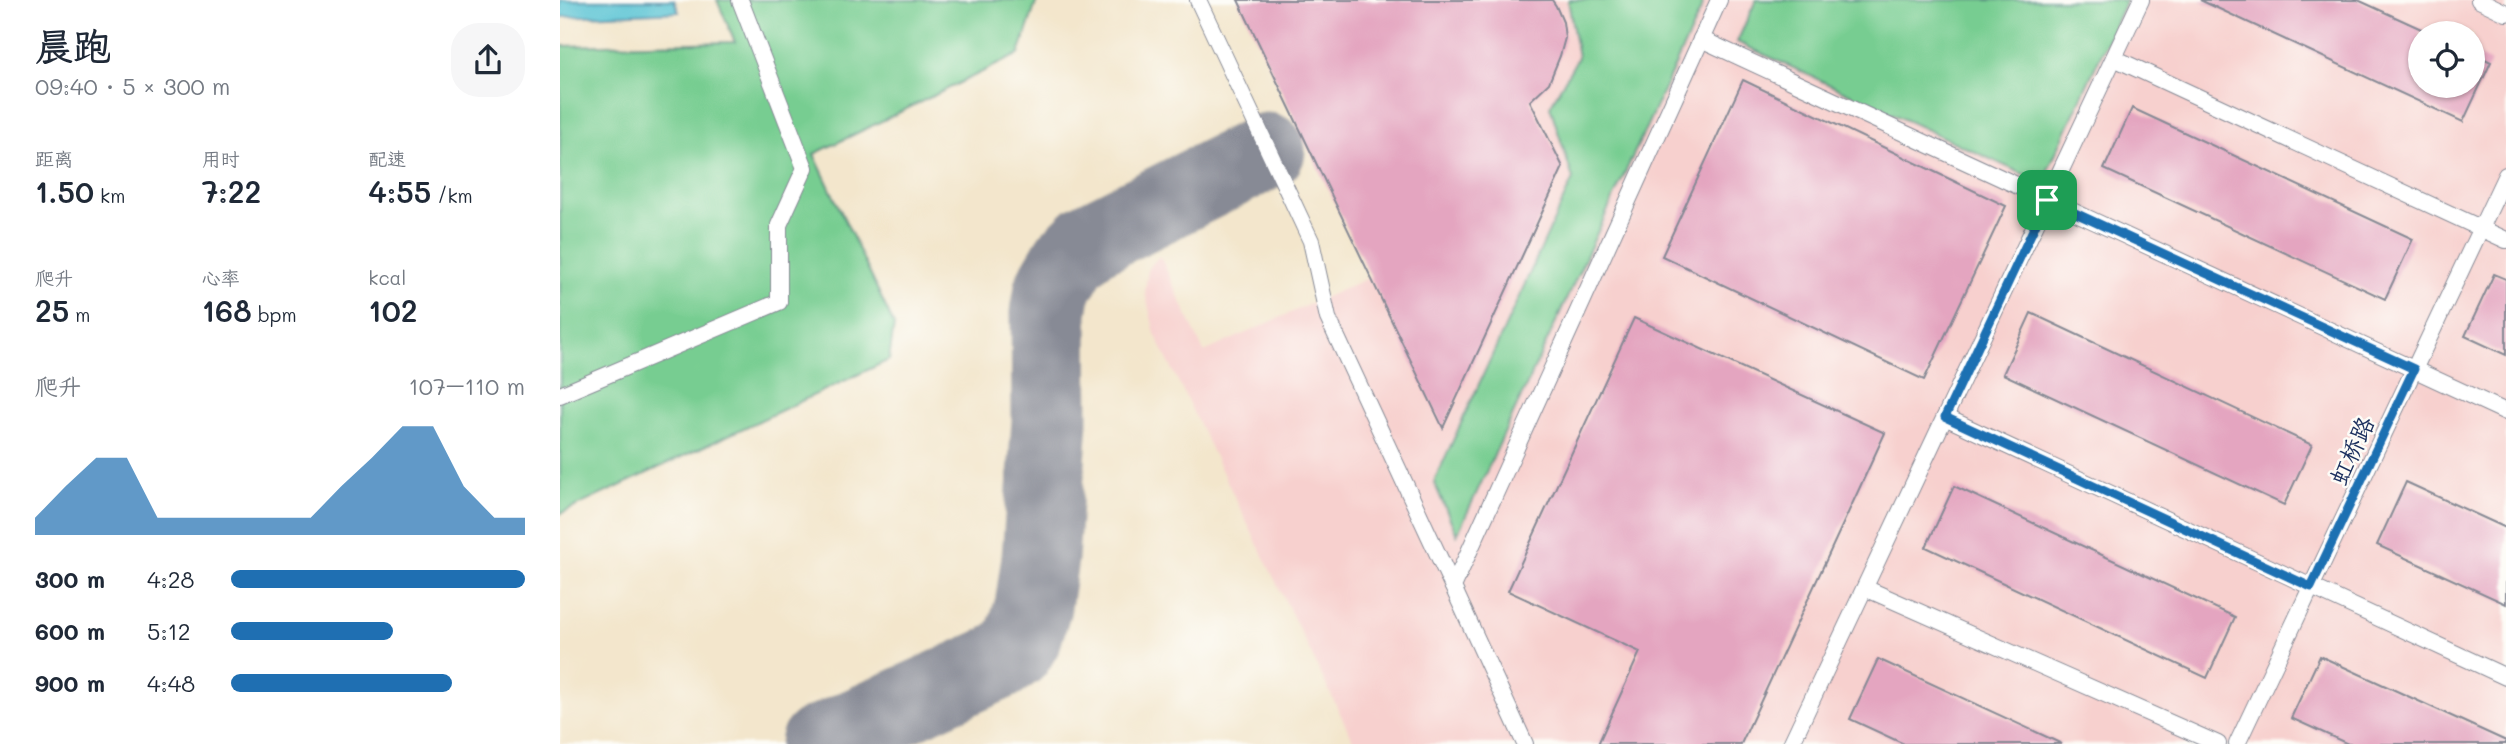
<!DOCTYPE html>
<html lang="zh">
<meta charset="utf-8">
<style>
:root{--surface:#fff;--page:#f6f6f7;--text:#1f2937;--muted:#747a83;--accent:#1f6fb2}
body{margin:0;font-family:Mali,"LXGW WenKai TC",sans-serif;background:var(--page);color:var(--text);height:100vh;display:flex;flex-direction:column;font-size:26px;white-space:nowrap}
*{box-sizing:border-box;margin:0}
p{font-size:23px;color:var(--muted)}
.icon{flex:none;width:38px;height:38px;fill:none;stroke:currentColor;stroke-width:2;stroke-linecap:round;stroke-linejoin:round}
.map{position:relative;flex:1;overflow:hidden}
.drawer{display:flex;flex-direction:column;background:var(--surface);width:560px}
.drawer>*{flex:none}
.tools{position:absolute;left:1848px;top:21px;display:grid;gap:14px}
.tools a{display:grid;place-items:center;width:77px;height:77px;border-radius:50%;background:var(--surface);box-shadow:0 2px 5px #0004;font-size:35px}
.pin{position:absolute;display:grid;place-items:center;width:60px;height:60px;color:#fff;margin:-30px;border-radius:14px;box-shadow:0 4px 10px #0006}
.round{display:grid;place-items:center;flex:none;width:74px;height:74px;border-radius:28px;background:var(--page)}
.headline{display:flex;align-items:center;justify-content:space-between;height:119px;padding:0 35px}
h1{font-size:38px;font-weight:600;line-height:52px}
.stats{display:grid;grid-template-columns:repeat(3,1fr);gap:10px;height:119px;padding:7px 35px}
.stats div{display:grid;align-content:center}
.stats b{font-size:30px;font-weight:600}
.stats small{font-size:19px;font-weight:400}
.stats p{font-size:19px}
.chart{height:196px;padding:14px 35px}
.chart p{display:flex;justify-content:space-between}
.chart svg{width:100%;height:126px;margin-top:7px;fill:var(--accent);opacity:.7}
ul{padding:0 35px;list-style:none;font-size:23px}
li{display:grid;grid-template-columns:112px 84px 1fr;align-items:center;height:52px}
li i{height:18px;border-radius:9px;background:var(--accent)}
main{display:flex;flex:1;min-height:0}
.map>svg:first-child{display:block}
</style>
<main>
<section class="drawer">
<div class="headline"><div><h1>晨跑</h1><p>09:40 · 5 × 300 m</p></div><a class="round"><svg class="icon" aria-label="share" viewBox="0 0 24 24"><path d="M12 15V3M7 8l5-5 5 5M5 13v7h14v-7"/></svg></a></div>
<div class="stats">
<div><p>距离</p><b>1.50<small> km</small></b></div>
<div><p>用时</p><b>7:22</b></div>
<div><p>配速</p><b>4:55<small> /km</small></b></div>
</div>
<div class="stats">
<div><p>爬升</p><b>25<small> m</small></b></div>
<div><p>心率</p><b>168<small> bpm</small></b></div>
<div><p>kcal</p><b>102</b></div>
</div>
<div class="chart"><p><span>爬升</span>107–110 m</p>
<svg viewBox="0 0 160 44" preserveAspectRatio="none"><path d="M0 44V38L10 27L20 17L30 17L40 38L50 38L60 38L70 38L80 38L90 38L100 27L110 17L120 6L130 6L140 27L150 38L160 38V44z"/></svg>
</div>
<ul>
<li><b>300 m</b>4:28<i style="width:100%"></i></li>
<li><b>600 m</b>5:12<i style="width:55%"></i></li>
<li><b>900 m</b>4:48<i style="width:75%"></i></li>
</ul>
</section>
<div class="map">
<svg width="1946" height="744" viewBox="0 0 1946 744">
<rect width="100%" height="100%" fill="#fdfcf7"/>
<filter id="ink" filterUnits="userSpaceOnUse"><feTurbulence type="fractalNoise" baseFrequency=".0143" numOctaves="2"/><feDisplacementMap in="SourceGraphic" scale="14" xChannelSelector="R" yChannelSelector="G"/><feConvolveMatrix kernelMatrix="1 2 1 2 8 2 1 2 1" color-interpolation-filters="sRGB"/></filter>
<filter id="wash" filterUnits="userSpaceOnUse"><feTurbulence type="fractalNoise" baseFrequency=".00686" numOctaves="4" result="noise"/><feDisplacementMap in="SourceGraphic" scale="28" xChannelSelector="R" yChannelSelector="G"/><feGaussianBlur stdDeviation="1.57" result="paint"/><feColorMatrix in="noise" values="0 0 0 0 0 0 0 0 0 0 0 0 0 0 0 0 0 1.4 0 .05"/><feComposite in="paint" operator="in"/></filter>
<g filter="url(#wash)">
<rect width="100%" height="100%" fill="#f3e6cc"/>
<!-- built -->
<path fill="#f7d0ce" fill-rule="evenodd" d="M 678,0 L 1946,0 L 1946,744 L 795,744 L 595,334 L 585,292 L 588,268 L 600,256 L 644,352 L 810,277 ZM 1860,33 L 1913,33 L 1913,86 L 1860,86 Z"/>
<!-- green -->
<g fill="#77cd91" stroke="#497e78" stroke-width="2">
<path d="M 157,0 L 477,0 L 459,54 L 254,154 L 334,325 L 329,360 L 0,514 L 0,46 L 175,42 Z"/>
<path d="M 1008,0 L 1141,0 L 1143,5 L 897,535 L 874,482 L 1013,179 L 990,106 L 1018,57 Z"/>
<path d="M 1196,0 L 1566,0 L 1482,183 L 1177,42 Z"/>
</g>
<!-- water -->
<path fill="#5ac4d4" stroke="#3a7a99" stroke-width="2" d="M 0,0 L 114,0 L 119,12 L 0,17 Z"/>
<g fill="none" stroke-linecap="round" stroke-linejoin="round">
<!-- taxiway -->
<path stroke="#878a95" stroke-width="77" d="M 258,744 L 439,662 L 455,651 L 464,636 L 473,606 L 480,558 L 490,421 L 489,313 L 493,288 L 510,259 L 528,241 L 707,151"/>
</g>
<g id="blocks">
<!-- building -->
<g fill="#e4a5c0">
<path d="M 678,0 L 992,0 L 996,6 L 1003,22 L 1005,38 L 1000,56 L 989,83 L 970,101 L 1003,167 L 883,428 Z"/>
<path d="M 1640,0 L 1798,0 L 1870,33 L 1860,33 L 1860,86 L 1913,86 L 1913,53 L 1931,62 L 1903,122 Z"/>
<path d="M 1183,80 L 1446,206 L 1364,380 L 1102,256 Z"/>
<path d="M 1572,108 L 1853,239 L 1825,299 L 1544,169 Z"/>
<path d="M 1934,274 L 1946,279 L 1946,355 L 1905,336 Z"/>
<path d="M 1471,313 L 1752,445 L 1724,505 L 1443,374 Z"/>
<path d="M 1074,318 L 1325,433 L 1181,744 L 1038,744 L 1080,652 L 948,591 Z"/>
<path d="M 1846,482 L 1946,528 L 1946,604 L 1817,545 Z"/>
<path d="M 1394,486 L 1675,617 L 1647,678 L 1366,547 Z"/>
<path d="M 1760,656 L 1946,741 L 1946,744 L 1788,744 L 1731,718 Z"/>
<path d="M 1318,659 L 1502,744 L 1344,744 L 1290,719 Z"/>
</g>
</g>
</g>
<g filter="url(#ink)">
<use href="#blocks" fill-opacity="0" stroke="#878a95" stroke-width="2"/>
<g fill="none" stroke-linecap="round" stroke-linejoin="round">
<!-- service casing -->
<g stroke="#878a95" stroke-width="18">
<g id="service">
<path d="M 638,0 L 751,241 L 768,318 L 893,587"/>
<path d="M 1919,0 L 1946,13"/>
<path d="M 1141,39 L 1946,412"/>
<path d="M 1554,58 L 1946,240"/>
<path d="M 0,395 L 219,302 L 219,225 L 245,168 L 180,0"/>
<path d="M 1385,417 L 1946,677"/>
<path d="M 1305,588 L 1658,744"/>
<path d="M 965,744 L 893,587 L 1159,0"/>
<path d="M 1231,744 L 1581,0"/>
<path d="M 1677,744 L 1946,175"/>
</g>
</g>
<!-- service -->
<use href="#service" stroke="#fff" stroke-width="16"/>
</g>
</g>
<g fill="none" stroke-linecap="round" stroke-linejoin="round" filter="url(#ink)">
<!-- route casing -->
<g stroke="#fff" stroke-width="14">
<path id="route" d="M 1487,200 L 1854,369 L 1751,587 L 1385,417 Z"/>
</g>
<!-- route -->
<use href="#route" stroke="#1f6fb2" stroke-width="9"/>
</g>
<g text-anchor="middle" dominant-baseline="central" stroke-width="5" stroke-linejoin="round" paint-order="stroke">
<!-- street labels -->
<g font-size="24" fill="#1b2f5e" stroke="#fdfcf7">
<text transform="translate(1791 450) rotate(-65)">虹桥路</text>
</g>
</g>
</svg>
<div class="tools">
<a><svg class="icon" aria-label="locate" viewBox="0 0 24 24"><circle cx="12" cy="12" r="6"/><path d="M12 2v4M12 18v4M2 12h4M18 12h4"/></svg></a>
</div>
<div class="pin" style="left:1487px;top:200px;background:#1e9e55"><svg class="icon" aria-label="arrive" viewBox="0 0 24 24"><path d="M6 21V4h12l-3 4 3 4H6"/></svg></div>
</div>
</main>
